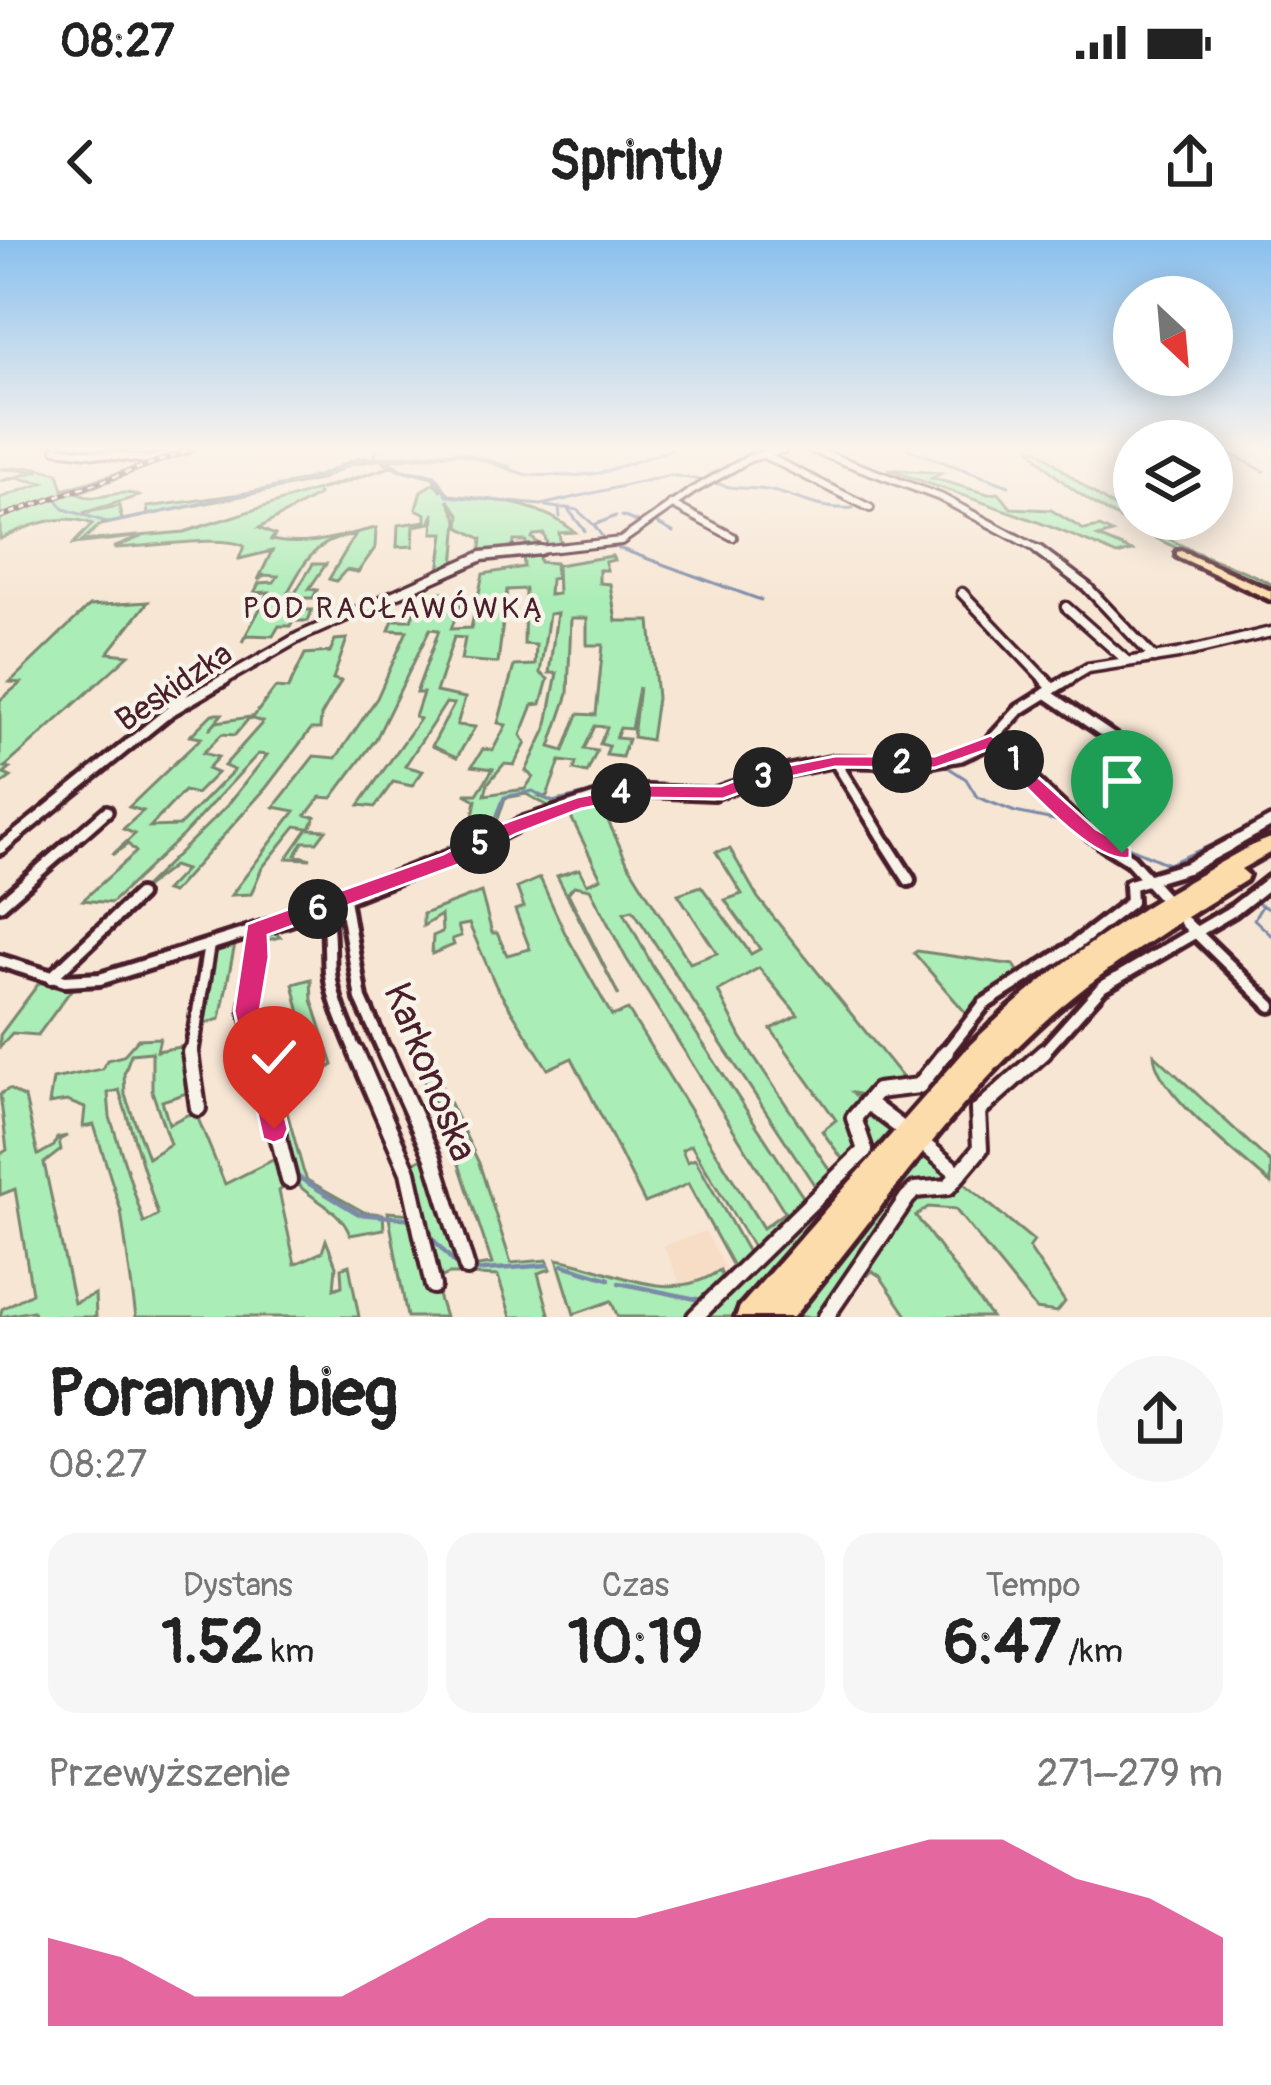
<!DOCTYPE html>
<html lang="pl">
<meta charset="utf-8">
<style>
:root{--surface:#fff;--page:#f6f6f6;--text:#222;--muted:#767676;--accent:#db2777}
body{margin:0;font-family:Pangolin,sans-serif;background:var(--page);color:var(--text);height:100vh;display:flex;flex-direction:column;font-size:45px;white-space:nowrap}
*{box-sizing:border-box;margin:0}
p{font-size:39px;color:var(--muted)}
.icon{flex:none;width:66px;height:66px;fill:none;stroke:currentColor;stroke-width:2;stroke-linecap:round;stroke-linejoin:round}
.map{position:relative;height:1077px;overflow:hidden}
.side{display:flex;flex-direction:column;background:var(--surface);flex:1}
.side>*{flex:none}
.needle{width:78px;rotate:154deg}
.controls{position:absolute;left:1113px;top:36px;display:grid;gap:24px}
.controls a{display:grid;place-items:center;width:120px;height:120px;border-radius:50%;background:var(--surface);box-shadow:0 6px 30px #0003;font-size:60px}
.pin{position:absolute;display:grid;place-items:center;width:102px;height:102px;color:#fff;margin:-123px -51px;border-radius:50% 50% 50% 0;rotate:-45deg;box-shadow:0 0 12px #0007}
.pin .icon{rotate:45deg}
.km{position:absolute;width:60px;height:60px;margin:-30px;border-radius:50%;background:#222;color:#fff;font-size:33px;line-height:60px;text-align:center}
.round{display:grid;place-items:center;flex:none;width:126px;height:126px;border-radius:63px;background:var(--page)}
.head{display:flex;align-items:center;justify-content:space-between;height:204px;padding:0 48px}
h1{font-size:66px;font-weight:700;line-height:90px}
.metrics{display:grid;grid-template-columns:repeat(3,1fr);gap:18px;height:204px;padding:12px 48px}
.metrics div{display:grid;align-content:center;border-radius:30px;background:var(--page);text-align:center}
.metrics b{font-size:60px;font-weight:700}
.metrics small{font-size:33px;font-weight:400}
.metrics p{font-size:33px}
.chart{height:336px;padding:24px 48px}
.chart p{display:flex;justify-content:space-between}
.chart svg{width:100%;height:216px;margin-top:12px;fill:var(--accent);opacity:.7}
.status{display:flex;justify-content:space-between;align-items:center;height:84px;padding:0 60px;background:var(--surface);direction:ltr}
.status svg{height:33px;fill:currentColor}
header{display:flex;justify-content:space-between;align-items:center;height:156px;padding:0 48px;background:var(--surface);font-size:54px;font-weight:700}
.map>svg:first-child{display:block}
</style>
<div class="status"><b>08:27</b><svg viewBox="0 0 49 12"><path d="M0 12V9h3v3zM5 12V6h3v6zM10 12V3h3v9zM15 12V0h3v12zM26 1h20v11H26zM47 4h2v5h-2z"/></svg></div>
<header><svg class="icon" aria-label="back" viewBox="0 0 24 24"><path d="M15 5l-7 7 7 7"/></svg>Sprintly<svg class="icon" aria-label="share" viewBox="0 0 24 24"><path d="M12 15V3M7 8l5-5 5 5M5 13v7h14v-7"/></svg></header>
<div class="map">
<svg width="1271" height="1077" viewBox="0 0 1271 1077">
<rect width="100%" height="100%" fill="#f7e6d4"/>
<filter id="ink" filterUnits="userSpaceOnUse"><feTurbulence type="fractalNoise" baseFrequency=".00833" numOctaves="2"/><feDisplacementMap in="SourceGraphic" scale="24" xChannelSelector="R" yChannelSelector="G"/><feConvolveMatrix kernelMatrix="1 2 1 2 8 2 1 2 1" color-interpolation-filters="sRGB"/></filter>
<g filter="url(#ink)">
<!-- built -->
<path fill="#f7ddc6" d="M 705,991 L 725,1027 L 702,1043 L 682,1046 L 663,1006 Z"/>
<!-- green -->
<g fill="#abedb6" stroke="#7a8670" stroke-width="3" fill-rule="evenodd">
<path d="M 195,209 L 77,253 C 98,265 118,246 139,256 L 83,273 L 119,266 L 122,280 L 148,275 L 147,267 C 204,259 262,254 317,236 C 338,230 357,211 377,220 L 351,224 L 319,240 L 100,285 L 82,301 L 184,292 L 390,227 L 379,218 L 458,212 L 511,227 L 458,213 L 388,220 L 401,230 L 435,235 L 449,255 C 495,260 539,262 575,292 L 559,293 L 561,306 L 548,307 L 544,294 L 534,295 L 532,298 L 540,305 L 526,308 L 526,301 L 514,301 L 513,308 L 480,316 L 482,299 L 459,287 L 460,275 L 448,260 L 458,280 L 454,326 L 439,332 L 444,293 L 433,293 L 434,273 L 431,283 L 414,286 L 413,306 L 397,307 L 398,285 L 426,281 L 426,274 L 416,269 L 421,251 L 434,243 L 442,251 L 433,237 L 391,227 C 365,234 343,245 317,250 L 319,255 L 259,288 L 275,295 L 271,300 C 308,308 338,296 376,288 L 375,308 L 358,332 L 346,330 L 336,341 L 329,339 L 355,295 C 317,299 306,319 288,352 L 295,353 L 313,324 L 326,324 L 309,349 L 317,350 L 313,358 L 305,358 L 299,370 L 312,370 L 308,381 L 295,381 L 298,371 L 290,386 L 279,386 L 273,396 L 247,395 L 242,402 L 269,352 L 254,353 L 259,343 L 274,342 L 278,336 L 264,335 L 258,340 L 272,311 L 239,319 L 244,306 C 222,294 145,308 113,308 L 143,296 L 73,304 L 92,284 C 64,272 28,285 0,299 L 0,258 L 43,243 L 17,238 L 0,241 L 39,231 L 0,229 L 32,227 L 58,233 L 63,250 Z"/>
<path d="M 1031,209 L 1038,209 C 1083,249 1131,281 1185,307 C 1213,321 1243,328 1271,344 L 1271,351 C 1204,320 1073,269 1031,209 Z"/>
<path d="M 887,229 L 942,233 L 932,238 L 988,254 L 999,253 L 1011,268 L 1051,270 L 1084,290 L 1100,287 L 1112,293 L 1098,297 L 1132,311 L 1117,315 C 1042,280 965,257 887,229 Z"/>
<path d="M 523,310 L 537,310 L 540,322 L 555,323 L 556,338 L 550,339 L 549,355 L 558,354 L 557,325 L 612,316 L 614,320 L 605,322 L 607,330 L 599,330 L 599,343 L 610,344 L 616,381 L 650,381 L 657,458 L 651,500 L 633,497 L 639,447 L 631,489 L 620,488 L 616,498 L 628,499 L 622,517 L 606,515 L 609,506 L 600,504 L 607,487 L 595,486 L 584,509 L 597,511 L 587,533 L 574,530 L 576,523 L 560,521 L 547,556 L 541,557 L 561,565 L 552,568 L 526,554 L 505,558 L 497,582 L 503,587 L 486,596 L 481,593 L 447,610 L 459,596 L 470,593 L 476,560 L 465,554 L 477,554 L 493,529 L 472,526 L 483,509 L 493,510 L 506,485 L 498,483 L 514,426 L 535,425 L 536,405 L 524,404 L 525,349 L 507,350 L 498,423 L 461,420 L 465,398 L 454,397 L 436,452 L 465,458 L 457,485 L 475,487 L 457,517 L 432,506 L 454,464 L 446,463 L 405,526 L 423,531 L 412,546 L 393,542 L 375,567 L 359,565 L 420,479 L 415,477 L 423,453 L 416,453 L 439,390 L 430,389 L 376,499 L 332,558 L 320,557 L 306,575 L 315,577 L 310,589 L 326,590 L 317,602 L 303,602 L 296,615 L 311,619 L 287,618 L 308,588 L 296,586 L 262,628 L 251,654 L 231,655 L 295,571 L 274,567 L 314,516 L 336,518 L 377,458 L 407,391 L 389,390 L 393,380 L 411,380 L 417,363 L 428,364 L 436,352 L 447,352 L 445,364 L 461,364 L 451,389 L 471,388 L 483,334 L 524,327 ZM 557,373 L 549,433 L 557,433 L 546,489 L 526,531 L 533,537 L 525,549 L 485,555 L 488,543 L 504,524 L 514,525 L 526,503 L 521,495 L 533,465 L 541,464 L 548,439 L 540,433 L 549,374 ZM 571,378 L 587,378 L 587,405 L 603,405 L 596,475 L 578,474 L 564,511 L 550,507 L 568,454 Z"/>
<path d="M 148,362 L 108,413 L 129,415 L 5,527 L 10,529 L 4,534 L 11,537 L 0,545 L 0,460 L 21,443 L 10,442 L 89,366 Z"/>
<path d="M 347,399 L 333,439 L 341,441 L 321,476 L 320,489 L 311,489 L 266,548 L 172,653 L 165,651 L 185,630 L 173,626 L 138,653 L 226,567 L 267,515 L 258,514 L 183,595 L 111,663 L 83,660 L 136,612 L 128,604 L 112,615 L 135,594 L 123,589 L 143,571 L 129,567 L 201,498 L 190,496 L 212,474 L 222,474 L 209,490 L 217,482 L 250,477 L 235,495 L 222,494 L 203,513 L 218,517 L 207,529 L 217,533 L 196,554 L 184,551 L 150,587 L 179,586 L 234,530 L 224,526 L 263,482 L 252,479 L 275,448 L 288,449 L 305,414 L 330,412 L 335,400 Z"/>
<path d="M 598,559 L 627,622 L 690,723 L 717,713 L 678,654 L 701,646 L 751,714 L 760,709 L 725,660 L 742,654 L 716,612 L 730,609 L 758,658 L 910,847 L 868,856 L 853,853 L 861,861 L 859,910 L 846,924 L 822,891 L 836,880 L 771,789 L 798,775 L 759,728 L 718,751 L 741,797 L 833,935 L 817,949 L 633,670 L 624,672 L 653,727 L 805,960 L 756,1012 L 691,905 L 682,910 L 687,922 L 695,919 L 749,1014 L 735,1030 L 688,944 L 645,963 L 572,818 L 548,829 L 496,746 L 469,684 L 458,686 L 461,696 L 452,699 L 454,705 L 432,714 L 433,696 L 442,692 L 441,675 L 423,686 L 423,674 L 481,652 L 492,693 L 497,693 L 507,715 L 530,709 L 515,670 L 524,667 L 517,648 L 540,638 L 565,693 L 612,776 L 628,770 L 763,988 L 785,972 L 626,718 L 590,649 L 574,646 L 568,653 L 619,756 L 557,636 L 579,629 L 587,644 L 601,638 L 567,569 Z"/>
<path d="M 270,688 L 280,697 L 267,700 L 257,764 L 303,930 L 307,940 L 364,972 L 383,974 L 384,989 L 350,995 C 338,964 308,961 291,936 L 249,760 L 259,691 Z"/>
<path d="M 236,699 L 220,779 L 206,783 L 201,793 L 194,785 L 211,707 Z"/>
<path d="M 917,711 L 1014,725 L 1022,737 L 965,772 L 914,713 Z"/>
<path d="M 42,739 L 74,746 L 38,795 L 12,793 L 0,807 L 0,795 Z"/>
<path d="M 311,739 L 312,760 L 333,825 L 298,846 L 293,834 L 312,824 L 293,744 Z"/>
<path d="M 160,798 L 157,811 L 185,806 L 190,852 L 162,861 L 169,884 L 195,871 L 225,944 L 277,918 L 287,944 L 279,951 L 295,1024 L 322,1012 L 326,1000 L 336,1026 L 334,1049 L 342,1046 L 341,1028 L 349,1025 L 359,1077 L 136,1077 L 121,971 L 94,885 L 83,887 L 85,868 L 67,861 L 49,864 L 53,839 L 102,829 L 107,820 L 123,816 L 138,799 ZM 152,812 L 152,851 L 170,904 L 148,918 L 125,855 L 124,834 L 131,814 ZM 119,850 L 158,975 L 144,983 L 110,877 L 108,853 Z"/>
<path d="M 1154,814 L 1271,923 L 1271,944 C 1241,916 1155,853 1154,814 Z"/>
<path d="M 430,823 L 479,923 L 511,1023 L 547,1020 L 551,1029 L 538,1033 L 550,1077 L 511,1077 L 498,1036 L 473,1035 L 471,1027 L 492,1024 L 451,900 L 418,828 Z"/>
<path d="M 9,849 L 25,858 L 38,915 L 54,906 L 57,898 L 67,896 L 59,900 L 61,910 L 44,923 L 74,1063 L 95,1054 L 96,1077 L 35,1077 L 33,1071 L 0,1077 L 2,1069 L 32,1053 L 15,949 L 0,955 L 0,914 L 7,910 L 0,854 Z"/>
<path d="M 869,868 L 895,894 L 741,1077 L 703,1077 L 867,913 L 859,880 Z"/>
<path d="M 429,915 L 466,1034 L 449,1034 L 435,1040 L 409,925 Z"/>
<path d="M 919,915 L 949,932 L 951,939 L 945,945 L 919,944 L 822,1077 L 785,1077 Z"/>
<path d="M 961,941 L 1034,1001 L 1029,1008 L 1065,1062 L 1057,1072 L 1036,1069 L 955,969 L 928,967 L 916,976 L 991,1077 L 908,1077 L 880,1036 L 872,1031 L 868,1035 L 866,1029 L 913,956 Z"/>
<path d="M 388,972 L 412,974 L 445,1077 L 407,1077 Z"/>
<path d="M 557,1019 C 612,1028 668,1067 720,1030 L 723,1038 L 688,1077 L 618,1077 L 611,1061 L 574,1074 Z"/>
</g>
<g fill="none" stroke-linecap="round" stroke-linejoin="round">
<!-- stream-far1 -->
<g stroke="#7b8aa7" stroke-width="3">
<path d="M 907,209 L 1009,246"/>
<path d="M 1221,209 L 1264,231"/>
<path d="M 374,216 L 377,209"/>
<path d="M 383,218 L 400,231 L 434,235 L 448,256 L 541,265 L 671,235 L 706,241"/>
<path d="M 712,242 C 732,249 739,248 759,249 C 794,252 812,271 853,268"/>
<path d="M 55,257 L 64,269 L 110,283 L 320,238 L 361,220 L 459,212 L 527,235 L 574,236 L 600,233 L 673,209"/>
<path d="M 546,266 L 559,268 L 560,277"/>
<path d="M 559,268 L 567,268 L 585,291"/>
<path d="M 567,268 L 577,270 L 594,285 L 616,276"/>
<path d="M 622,276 L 639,283"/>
<path d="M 654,282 L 673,292"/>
<path d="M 594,285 L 606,302"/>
<path d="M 610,305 L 761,360"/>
<path d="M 1251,394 L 1271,387"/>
<path d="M 879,518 L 914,518"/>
<path d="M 943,524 L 966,539 L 977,557 L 1015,572 L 1073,584"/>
<path d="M 621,544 L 672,547"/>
<path d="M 590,553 L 614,546"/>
<path d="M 1095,593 L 1175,627"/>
<path d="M 447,607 L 493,585 L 504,557 L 533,551 L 552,562 L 583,555"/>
<path d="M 1168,624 L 1258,584"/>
<path d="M 345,651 L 367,643"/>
<path d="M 1255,662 L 1271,670"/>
<path d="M 1262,666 L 1254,679 L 1271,695"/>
<path d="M 281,672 L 336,654"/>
<path d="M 247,684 L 271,676"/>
<path d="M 261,692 L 262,718"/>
<path d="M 217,694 L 237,687"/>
<path d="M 166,711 L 206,698"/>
<path d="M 0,713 L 10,716"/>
<path d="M 18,719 L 51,730"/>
<path d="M 130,723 L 160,713"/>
<path d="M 108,730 L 118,727"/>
<path d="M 253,769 L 264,812"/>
</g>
<!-- stream -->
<g stroke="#7b8aa7" stroke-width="4.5">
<path d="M 269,833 L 298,937 L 359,974 L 414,979"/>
<path d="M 429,995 L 462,1031"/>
<path d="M 563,1025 L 609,1039"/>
<path d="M 472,1031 L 548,1025"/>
<path d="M 619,1043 L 701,1060"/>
</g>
<!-- minor-far4 casing -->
<g stroke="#4a1f2b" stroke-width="12">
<g id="minor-far4">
<path d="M 56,209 L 148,220 L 189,209"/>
<path d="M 811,209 L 940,257 L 1037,309"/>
<path d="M 762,214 L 870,268"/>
<path d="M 671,264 L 733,297"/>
<path d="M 1038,310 L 1042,313"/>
<path d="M 512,313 L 621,301 L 692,251 L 750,218 L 784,209"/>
</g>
</g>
<!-- minor-far3 casing -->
<g stroke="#4a1f2b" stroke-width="15">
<g id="minor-far3">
<path d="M 1038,310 L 1087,347 L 1154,418"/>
<path d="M 962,353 L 1047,442"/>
<path d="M 1066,367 L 1127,421"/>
<path d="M 193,442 L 201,433"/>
<path d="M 220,442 L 299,397 L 482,316 L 540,310"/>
<path d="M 1064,442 L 1088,428 L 1178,414 L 1271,392"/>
</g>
</g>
<!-- minor-far2 casing -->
<g stroke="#4a1f2b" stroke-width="18">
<g id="minor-far2">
<path d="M 1044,439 L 1053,449"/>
<path d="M 1046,453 L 1115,500"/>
<path d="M 173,465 L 195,439"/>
<path d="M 991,501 L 1089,594 L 1109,607"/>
<path d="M 835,521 L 888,607"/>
<path d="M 2,607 L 170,471 L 225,439"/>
<path d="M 66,607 L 107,571"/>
<path d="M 476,607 L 524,582 L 601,557 L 648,551 L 713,554 L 767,535 L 835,521 L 923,523 L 961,516 L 989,503 L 1019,470 L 1069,439"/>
<path d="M 1226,607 L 1271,582"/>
</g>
</g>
<!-- minor-far1 casing -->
<g stroke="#4a1f2b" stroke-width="20">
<g id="minor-far1">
<path d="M 886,604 L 909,640"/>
<path d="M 1104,604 L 1130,620 L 1165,659"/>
<path d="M 0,608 L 5,604"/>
<path d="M 344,659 L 361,759 L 386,815"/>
<path d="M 0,665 L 70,604"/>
<path d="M 324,667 C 331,690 328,710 330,733 C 333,762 346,788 357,815"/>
<path d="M 1185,682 L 1271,766"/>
<path d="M 255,690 L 257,717 L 247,771 L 258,815"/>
<path d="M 0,721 L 65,741 L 100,739 L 291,679 L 482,604"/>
<path d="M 51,738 L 139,655"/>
<path d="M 191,815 L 209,705"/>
<path d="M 944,815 L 984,764 L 1070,709 L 1131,662 L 1130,645 L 1187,628 L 1231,604"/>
<path d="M 1041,815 L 1102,747 L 1234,670 L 1271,641"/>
</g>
</g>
<!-- minor casing -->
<g stroke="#4a1f2b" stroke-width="22">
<g id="minor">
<path d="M 190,812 L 198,868"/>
<path d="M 257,812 L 289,940"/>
<path d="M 356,812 L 408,932 L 433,1046"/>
<path d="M 385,812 L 433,918 L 467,1028"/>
<path d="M 867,862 L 908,893"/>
<path d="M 922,903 L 959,934"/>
<path d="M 695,1077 L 865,910 L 854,878 L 877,851 L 919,846 L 946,812"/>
<path d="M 826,1077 L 907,958 L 915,950 L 948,947 L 980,909 L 978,871 L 1044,812"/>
</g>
</g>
<!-- highway casing -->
<g stroke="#4a1f2b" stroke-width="10">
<g id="highway">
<path d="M 1181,311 L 1271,351 L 1271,360 L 1177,316 L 1177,312 Z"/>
<path d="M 1271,598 L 1271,612 L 1241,629 L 1248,635 L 1246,640 C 1173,686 1099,730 1036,789 C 944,875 873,981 793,1077 L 736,1077 L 740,1067 L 971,804 C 1038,738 1114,683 1196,637 C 1220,623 1245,607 1271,598 Z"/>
</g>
</g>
<!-- minor-far4 -->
<use href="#minor-far4" stroke="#f7f3e8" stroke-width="6"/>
<!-- minor-far3 -->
<use href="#minor-far3" stroke="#f7f3e8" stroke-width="8"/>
<!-- minor-far2 -->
<use href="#minor-far2" stroke="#f7f3e8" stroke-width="9"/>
<!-- minor-far1 -->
<use href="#minor-far1" stroke="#f7f3e8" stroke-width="10"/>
<!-- minor -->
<use href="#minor" stroke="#f7f3e8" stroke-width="14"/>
<!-- highway -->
<use href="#highway" fill="#fddcac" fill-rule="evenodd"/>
<!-- rail casing -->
<g stroke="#4a1f2b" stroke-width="6">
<path id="rail" d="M 0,277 L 193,209"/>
</g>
<!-- rail -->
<use href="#rail" stroke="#f7f3e8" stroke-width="3" stroke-dasharray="6" stroke-linecap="butt"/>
</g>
</g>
<!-- sky -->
<linearGradient id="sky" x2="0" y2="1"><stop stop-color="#89c0ef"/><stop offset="0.58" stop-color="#fbf4ec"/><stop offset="1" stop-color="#fbf4ec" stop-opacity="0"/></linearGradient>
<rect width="1271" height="360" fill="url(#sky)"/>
<!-- route -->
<path fill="#db2777" stroke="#fff" stroke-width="3" d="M 991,495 L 1096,589 L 1130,608 L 1130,618 C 1092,626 1017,536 989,509 L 935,528 L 835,527 L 772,541 L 723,559 L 638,558 L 581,569 L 516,594 L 458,625 L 268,695 L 269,717 L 260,771 L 288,889 L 284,899 L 274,903 L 263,899 L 234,771 L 247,684 L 443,614 L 501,584 L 577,557 L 638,545 L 721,546 L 760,531 L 835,516 L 935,516 Z"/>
<g text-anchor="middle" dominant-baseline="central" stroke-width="9" stroke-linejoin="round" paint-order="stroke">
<!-- far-neighbourhood labels -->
<g font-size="30" letter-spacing="3" fill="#4a1f2b" stroke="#f7f3e8">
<text x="393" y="368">POD RACŁAWÓWKĄ</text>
</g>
<!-- street labels -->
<g font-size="33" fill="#4a1f2b" stroke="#f7f3e8">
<text transform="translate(174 447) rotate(-34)">Beskidzka</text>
</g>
<!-- near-street labels -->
<g font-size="39" fill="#4a1f2b" stroke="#f7f3e8">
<text transform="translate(430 832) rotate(68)">Karkonoska</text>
</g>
</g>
</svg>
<div class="controls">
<a><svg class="needle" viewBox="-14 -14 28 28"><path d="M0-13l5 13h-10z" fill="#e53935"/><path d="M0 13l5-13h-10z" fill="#767676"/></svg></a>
<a><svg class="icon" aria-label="layers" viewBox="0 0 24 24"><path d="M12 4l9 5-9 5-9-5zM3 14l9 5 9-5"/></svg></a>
</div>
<div class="pin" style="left:1122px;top:613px;background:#1e9e55"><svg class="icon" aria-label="arrive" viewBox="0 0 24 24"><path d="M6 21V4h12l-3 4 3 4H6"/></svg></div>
<div class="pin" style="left:274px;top:889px;background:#d93025"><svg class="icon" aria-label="check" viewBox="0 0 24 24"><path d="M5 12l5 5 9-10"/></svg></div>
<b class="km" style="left:1014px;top:520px">1</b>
<b class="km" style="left:902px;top:523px">2</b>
<b class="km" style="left:763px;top:537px">3</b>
<b class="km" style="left:621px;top:553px">4</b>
<b class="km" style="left:480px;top:604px">5</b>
<b class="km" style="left:318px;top:669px">6</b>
</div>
<section class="side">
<div class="head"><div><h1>Poranny bieg</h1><p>08:27</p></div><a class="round"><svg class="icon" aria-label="share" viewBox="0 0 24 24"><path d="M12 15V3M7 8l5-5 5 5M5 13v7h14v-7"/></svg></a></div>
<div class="metrics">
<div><p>Dystans</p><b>1.52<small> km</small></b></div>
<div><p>Czas</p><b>10:19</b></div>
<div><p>Tempo</p><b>6:47<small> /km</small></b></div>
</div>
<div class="chart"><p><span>Przewyższenie</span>271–279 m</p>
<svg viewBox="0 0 160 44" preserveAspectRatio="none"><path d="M0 44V26L10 30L20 38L30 38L40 38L50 30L60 22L70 22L80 22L90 18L100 14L110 10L120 6L130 6L140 14L150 18L160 26V44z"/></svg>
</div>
</section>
